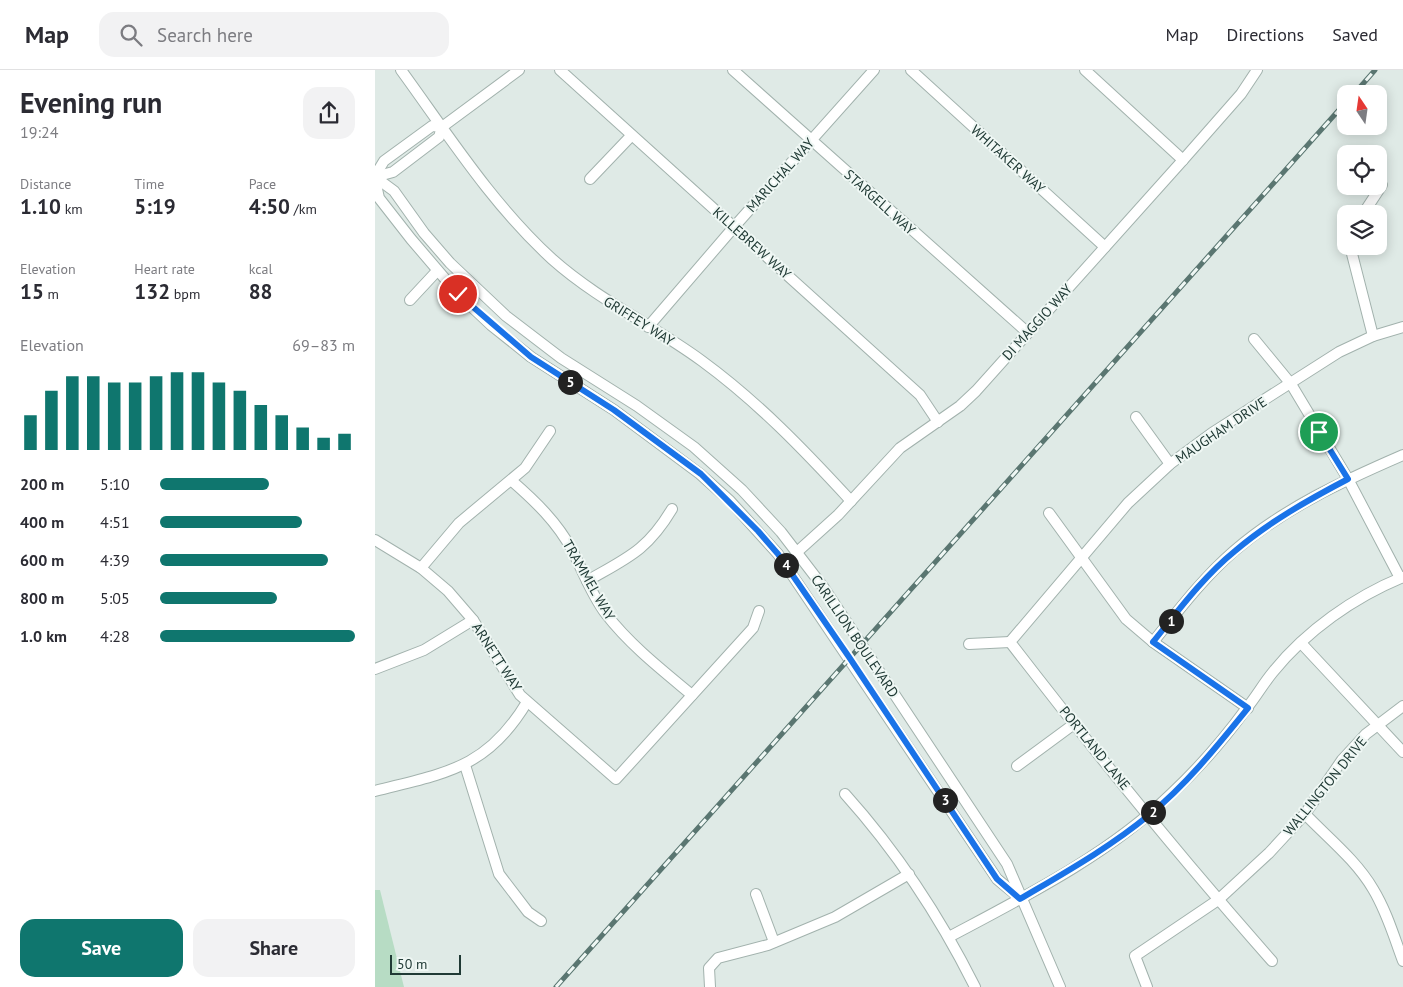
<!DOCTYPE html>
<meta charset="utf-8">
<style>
:root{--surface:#fff;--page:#f2f2f3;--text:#2b2b33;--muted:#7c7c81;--line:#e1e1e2;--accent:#0f766e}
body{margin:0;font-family:"PT Sans",sans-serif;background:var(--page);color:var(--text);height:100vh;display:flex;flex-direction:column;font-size:19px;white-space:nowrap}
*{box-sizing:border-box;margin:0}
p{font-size:16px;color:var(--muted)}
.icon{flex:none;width:28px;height:28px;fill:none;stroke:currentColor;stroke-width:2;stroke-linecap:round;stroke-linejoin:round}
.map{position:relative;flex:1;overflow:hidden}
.drawer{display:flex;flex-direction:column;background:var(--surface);width:375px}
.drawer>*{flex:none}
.needle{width:32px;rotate:347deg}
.buttons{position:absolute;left:962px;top:15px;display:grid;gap:10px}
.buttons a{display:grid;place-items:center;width:50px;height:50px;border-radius:10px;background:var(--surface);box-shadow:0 2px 12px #0003;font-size:25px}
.scale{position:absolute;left:15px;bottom:12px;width:71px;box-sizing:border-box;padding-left:5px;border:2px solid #203a35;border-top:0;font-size:14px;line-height:18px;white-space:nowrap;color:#203a35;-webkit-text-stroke:4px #eff7f4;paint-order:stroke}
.pin{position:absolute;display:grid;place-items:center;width:42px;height:42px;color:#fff;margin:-21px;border:2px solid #fff;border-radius:50%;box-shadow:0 1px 5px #0007}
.km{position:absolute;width:25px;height:25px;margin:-12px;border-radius:50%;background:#222;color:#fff;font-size:14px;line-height:25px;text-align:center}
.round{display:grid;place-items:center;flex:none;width:52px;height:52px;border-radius:15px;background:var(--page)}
.headline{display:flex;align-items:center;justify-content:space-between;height:85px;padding:0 20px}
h1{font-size:28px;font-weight:600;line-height:38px}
.metrics{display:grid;grid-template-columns:repeat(3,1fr);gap:8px;height:85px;padding:5px 20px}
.metrics div{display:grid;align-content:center}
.metrics b{font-size:21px;font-weight:600}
.metrics small{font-size:14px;font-weight:400}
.metrics p{font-size:14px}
.chart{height:140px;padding:10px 20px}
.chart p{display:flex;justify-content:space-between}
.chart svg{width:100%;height:90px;margin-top:5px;stroke:var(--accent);stroke-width:6}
.primary-button{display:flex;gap:10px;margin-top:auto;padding:10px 20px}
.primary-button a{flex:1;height:58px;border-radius:15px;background:var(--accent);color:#fff;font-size:20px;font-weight:600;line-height:58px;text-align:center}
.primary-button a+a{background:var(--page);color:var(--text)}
ul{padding:0 20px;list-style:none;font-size:16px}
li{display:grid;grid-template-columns:80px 60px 1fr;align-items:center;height:38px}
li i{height:12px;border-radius:6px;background:var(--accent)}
header{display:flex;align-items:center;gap:30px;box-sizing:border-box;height:70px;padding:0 25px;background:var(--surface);border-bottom:1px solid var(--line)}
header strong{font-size:24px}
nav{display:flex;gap:28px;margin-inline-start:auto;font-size:18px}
.search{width:350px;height:45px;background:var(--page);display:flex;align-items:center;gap:12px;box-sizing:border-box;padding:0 18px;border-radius:15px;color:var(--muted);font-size:19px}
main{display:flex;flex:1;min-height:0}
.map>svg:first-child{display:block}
</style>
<header>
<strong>Map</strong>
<div class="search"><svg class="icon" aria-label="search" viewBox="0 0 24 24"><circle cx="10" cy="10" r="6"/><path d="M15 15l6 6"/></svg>Search here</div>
<nav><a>Map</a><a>Directions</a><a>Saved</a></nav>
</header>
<main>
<section class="drawer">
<div class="headline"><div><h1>Evening run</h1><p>19:24</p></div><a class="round"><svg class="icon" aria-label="share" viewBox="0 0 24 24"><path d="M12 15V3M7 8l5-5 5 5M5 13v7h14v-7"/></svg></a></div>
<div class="metrics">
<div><p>Distance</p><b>1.10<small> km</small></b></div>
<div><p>Time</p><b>5:19</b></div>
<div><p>Pace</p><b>4:50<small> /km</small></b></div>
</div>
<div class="metrics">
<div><p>Elevation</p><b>15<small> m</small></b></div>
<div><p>Heart rate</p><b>132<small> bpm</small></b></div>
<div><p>kcal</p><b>88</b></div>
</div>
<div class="chart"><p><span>Elevation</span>69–83 m</p>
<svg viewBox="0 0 160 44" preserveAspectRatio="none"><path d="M5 44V27M15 44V15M25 44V8M35 44V8M45 44V11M55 44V11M65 44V8M75 44V6M85 44V6M95 44V11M105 44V15M115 44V22M125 44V27M135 44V33M145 44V38M155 44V36"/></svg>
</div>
<ul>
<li><b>200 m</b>5:10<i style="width:56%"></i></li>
<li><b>400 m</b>4:51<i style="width:73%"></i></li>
<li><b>600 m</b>4:39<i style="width:86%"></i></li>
<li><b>800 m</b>5:05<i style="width:60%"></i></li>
<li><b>1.0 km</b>4:28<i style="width:100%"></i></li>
</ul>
<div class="primary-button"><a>Save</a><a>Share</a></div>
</section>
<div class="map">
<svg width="1028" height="917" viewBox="0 0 1028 917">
<rect width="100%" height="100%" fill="#dfeae6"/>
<!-- green -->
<path fill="#b7dcc4" d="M 0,820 L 5,820 L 29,917 L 0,917 Z"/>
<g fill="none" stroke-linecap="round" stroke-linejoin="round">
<!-- minor casing -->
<g stroke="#a2b2ad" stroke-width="12">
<g id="minor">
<path d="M 26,0 C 74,66 117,134 177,189 C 223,230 278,255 327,291 C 383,332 429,380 476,431"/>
<path d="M 185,0 L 545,325 L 563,352"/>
<path d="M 358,0 L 653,263"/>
<path d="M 536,0 L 730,177"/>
<path d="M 710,0 L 808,90"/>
<path d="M 0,106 L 9,91 L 57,56 L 67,57"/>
<path d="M 0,107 L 19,121 L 49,163 L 75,193 L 131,246 L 186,288 L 262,336 L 319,377 L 367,420 L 406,462 L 449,518 L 632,794 L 685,917"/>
<path d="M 0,107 L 18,102 L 64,67 L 67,57 L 144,0"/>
<path d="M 215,109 L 256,66"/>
<path d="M 0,110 L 4,128 L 36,169 L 83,224 L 116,255 L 156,287 L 239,340 L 325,404 L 355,431 L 403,484 L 622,809 L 645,828"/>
<path d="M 988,144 L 1007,115"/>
<path d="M 975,176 L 998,266"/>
<path d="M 35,230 L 62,201"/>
<path d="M 273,257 L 359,157 L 499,0"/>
<path d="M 879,269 L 916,314 L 973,409 L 1025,508"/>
<path d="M 761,347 L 795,394"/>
<path d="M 137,411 C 160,431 182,452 197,480 C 208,501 216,524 231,544 C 255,575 287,600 317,625"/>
<path d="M 674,443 L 751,549 L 778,572 L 873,638"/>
<path d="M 0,470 L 46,498 L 73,521 L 98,550 L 145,625 L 241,709 L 378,558 L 384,541"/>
<path d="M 422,482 L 463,445 L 525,378 L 585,336 L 601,321 L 808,90 L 866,24 L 882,0"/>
<path d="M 46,498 L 84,453 L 150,398 L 175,361"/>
<path d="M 212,511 C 252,488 272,481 297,439"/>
<path d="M 635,572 L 753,433 L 795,394 L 837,363 L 964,282 L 998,266 L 1028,257"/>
<path d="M 635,572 C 719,681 806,788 897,891"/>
<path d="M 778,572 C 803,541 828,508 859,481 C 909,438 968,411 1028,385"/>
<path d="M 926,573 L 1028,682"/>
<path d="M 594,574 L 635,572"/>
<path d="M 0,599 L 49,580 L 98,550"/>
<path d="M 90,695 L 124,804 L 153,842 L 166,851"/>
<path d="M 642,696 L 699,654"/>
<path d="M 0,721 C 70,703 112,699 152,632"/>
<path d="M 470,724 C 523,783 565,847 600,917"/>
<path d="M 930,744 C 953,768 981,790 998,819 C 1012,842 1019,867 1028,891"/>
<path d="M 381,824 L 399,872"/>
<path d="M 574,867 C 651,826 733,785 796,724 C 824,698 849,669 871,639 C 881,627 888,614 898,602 C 931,561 979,527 1028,507"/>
<path d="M 335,917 L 334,898 L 343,888 L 393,875 L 460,847 L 534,804"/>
<path d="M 772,917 L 760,886 L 843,830 L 894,783 L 930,744 L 967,690 L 991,664 L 1028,636"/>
</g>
</g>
<!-- minor -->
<use href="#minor" stroke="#fff" stroke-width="10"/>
<!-- rail casing -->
<g stroke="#5a7671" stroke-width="5">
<g id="rail">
<path d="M 979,24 L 1000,0"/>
<path d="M 181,917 L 971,32"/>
</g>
</g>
<!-- rail -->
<use href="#rail" stroke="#eff7f4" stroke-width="3" stroke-dasharray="9" stroke-linecap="butt"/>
</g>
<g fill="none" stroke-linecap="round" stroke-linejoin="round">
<!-- route casing -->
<g stroke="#fff" stroke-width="10">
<path id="route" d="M 83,224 L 156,287 L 239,340 L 326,404 L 383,461 L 403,484 L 474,587 L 622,809 L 645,829 C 689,803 734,778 774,745 C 811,715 843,675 873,638 L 778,572 C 803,541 828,507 860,481 C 894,452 933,430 973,409 L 944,362"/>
</g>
<!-- route -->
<use href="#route" stroke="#1a73e8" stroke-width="6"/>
</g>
<g text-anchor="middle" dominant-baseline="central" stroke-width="4" stroke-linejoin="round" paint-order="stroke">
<!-- street labels -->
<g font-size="14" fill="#203a35" stroke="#eff7f4">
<text transform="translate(633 89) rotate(42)">WHITAKER WAY</text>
<text transform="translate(405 105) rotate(-48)">MARICHAL WAY</text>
<text transform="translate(505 132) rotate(42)">STARGELL WAY</text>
<text transform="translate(377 173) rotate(42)">KILLEBREW WAY</text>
<text transform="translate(264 251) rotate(32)">GRIFFEY WAY</text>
<text transform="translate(662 252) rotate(-48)">DI MAGGIO WAY</text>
<text transform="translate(846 360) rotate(-34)">MAUGHAM DRIVE</text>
<text transform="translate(214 510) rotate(60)">TRAMMEL WAY</text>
<text transform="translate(480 566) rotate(56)">CARILLION BOULEVARD</text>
<text transform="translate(122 587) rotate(57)">ARNETT WAY</text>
<text transform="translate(720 678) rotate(51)">PORTLAND LANE</text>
<text transform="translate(950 716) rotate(-51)">WALLINGTON DRIVE</text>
</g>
</g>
</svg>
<div class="buttons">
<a><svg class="needle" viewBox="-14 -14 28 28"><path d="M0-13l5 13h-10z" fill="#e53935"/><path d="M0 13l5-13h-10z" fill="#7c7c81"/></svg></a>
<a><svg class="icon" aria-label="locate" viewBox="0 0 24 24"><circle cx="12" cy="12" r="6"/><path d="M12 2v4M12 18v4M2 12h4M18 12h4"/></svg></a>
<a><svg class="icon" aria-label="layers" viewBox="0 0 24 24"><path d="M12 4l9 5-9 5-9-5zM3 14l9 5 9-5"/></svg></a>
</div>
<div class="scale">50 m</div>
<div class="pin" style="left:944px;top:362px;background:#1e9e55"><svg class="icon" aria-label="arrive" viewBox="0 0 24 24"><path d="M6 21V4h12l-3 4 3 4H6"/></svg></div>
<div class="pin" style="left:83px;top:224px;background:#d93025"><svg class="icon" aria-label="check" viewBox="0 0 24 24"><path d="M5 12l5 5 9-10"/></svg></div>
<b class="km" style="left:796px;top:551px">1</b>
<b class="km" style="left:778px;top:742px">2</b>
<b class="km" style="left:570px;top:730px">3</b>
<b class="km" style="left:411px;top:495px">4</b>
<b class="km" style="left:195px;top:312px">5</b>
</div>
</main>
